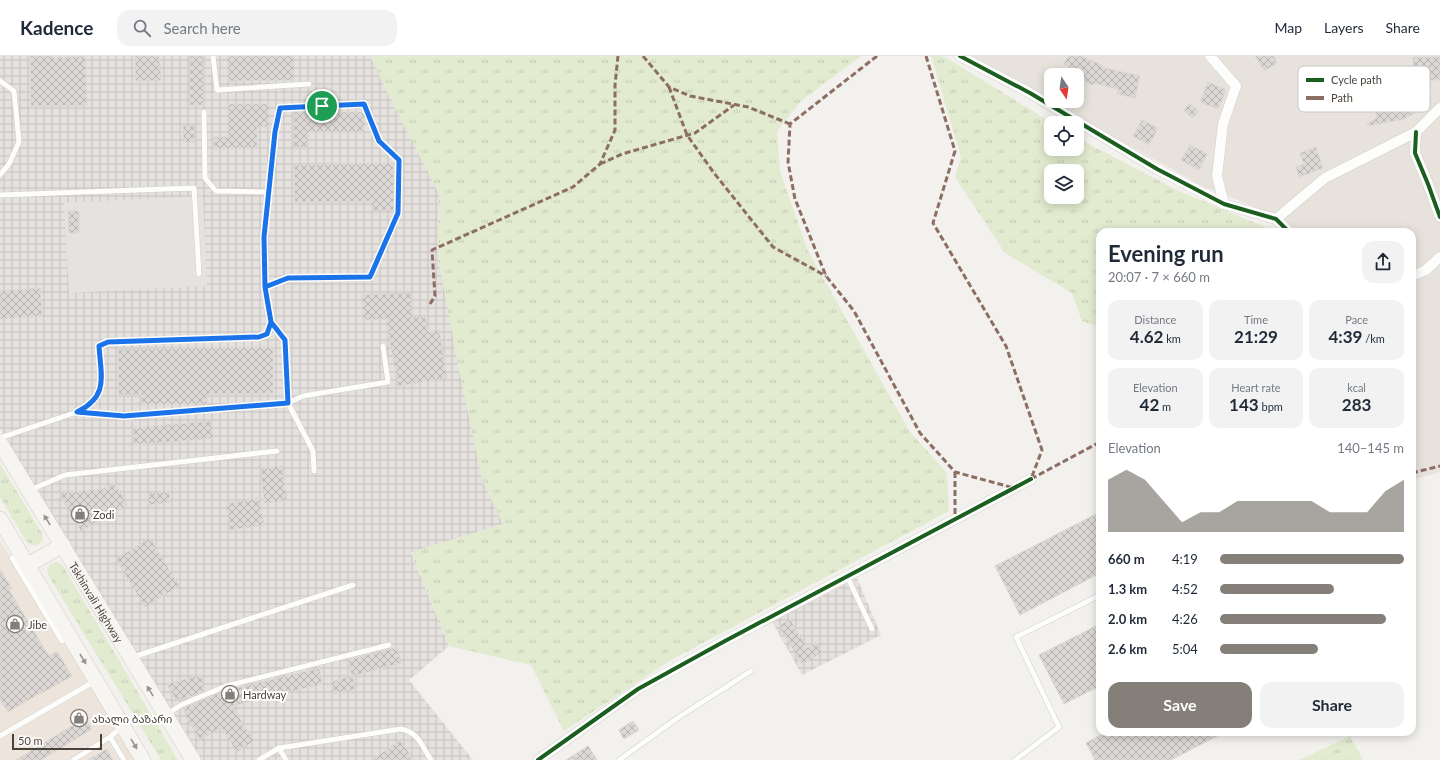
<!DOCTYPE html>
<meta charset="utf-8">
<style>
:root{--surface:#fff;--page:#f2f2f3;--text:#1f2937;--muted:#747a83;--line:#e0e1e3;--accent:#847f78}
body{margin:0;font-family:Lato,"Noto Sans Georgian",sans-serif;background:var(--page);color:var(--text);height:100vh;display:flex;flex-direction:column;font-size:15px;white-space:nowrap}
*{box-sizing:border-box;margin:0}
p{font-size:13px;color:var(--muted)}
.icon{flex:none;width:22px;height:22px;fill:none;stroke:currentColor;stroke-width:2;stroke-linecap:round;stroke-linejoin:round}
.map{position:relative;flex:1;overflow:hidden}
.drawer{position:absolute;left:1096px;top:172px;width:320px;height:508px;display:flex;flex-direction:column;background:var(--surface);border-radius:12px;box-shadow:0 2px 10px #0003}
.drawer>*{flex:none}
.needle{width:26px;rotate:167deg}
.fabs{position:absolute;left:1044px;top:12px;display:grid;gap:8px}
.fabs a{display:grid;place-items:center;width:40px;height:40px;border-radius:8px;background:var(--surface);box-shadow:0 2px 10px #0003;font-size:20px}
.scale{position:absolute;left:12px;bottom:10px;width:90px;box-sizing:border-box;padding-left:4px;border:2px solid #494239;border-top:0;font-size:11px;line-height:14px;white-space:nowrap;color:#494239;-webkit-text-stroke:3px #fff;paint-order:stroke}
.pin{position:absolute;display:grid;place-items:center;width:34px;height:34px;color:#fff;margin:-17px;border:2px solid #fff;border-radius:50%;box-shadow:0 1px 4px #0007}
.round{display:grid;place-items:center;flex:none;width:42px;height:42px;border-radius:12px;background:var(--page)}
.head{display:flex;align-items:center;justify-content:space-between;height:68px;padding:0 12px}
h1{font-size:22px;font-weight:700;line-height:30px}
.stats{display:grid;grid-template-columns:repeat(3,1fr);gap:6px;height:68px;padding:4px 12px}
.stats div{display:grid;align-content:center;border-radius:10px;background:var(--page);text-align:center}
.stats b{font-size:17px;font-weight:700}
.stats small{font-size:11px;font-weight:400}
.stats p{font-size:11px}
.chart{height:112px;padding:8px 12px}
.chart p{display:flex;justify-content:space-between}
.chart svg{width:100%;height:72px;margin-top:4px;fill:var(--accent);opacity:.7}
.primary-button{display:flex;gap:8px;margin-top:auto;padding:8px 12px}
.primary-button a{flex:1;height:46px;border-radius:12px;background:var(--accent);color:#fff;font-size:16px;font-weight:700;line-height:46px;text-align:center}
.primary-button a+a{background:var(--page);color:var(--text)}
ul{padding:0 12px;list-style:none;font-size:13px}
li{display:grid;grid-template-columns:64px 48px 1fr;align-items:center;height:30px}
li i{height:10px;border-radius:5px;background:var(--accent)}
header{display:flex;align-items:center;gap:24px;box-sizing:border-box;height:56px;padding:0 20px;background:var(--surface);border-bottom:1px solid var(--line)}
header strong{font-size:19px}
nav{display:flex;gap:22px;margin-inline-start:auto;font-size:14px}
.search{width:280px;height:36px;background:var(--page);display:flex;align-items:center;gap:10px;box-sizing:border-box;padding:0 14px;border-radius:12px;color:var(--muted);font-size:15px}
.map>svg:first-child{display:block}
</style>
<header>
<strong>Kadence</strong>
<div class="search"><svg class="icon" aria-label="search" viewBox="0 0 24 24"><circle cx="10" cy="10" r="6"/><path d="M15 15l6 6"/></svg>Search here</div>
<nav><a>Map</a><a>Layers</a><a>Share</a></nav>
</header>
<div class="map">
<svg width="1440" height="704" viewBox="0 0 1440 704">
<defs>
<pattern id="industrial-grid" width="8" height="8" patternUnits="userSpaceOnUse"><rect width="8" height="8" fill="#e5e1de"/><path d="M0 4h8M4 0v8" fill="none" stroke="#c6c2bf"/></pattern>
<pattern id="grass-tufts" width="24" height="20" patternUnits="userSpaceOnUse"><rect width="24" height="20" fill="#e2ebd0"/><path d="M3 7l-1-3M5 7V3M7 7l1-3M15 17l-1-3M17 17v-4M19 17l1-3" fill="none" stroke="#c3cbb3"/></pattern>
<pattern id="building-cross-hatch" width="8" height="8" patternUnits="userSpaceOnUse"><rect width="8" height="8" fill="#dbd8d5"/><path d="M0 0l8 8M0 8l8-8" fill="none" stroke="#b4b1ae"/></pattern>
</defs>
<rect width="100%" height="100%" fill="#f3f1ee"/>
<!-- residential -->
<path fill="#e7e2dc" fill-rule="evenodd" d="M 969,0 L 1440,0 L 1440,416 L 1412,424 L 1412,176 L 1296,176 L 1283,162 L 1202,130 ZM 1051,19 L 1077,19 L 1077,45 L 1051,45 Z"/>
<!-- commercial -->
<path fill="#ede5db" d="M 0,484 L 94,635 L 136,704 L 0,704 Z"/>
<!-- industrial -->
<g fill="url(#industrial-grid)">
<path d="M 0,0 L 370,0 L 393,48 L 439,138 L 438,200 L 482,424 L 503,468 L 411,497 L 449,590 L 409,624 L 473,704 L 202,704 L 0,373 Z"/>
<path d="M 857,522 L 881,579 L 802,619 L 772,566 Z"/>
</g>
<!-- grass -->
<g fill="url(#grass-tufts)" fill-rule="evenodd">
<path d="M 370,0 L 861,0 L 801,45 L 777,75 L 780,115 L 808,195 L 910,376 L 947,417 L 949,455 L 671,604 L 564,675 L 531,609 L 449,590 L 411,496 L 503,468 L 482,424 L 456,300 L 438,200 L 439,138 L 393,48 Z"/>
<path d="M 931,0 L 943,0 L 1052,67 L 1051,67 L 1051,93 L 1077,93 L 1077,82 L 1179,135 L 1277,176 L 1100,176 L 1100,271 L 1082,265 L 1072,237 L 1005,197 L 955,121 L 961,101 ZM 1051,115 L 1077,115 L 1077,141 L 1051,141 Z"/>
<path d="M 0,408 L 42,477 C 45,489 35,494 26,485 L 0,441 Z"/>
<path d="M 58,506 L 63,510 L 178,704 L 161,704 L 48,519 C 46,510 49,507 58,506 Z"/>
<path d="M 1350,680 L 1363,704 L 1300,704 Z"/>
</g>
<!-- parking -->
<path fill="#e5e2df" d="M 203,140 L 207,230 L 69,237 L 64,147 Z"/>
<!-- building -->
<g fill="url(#building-cross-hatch)" stroke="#dbd8d4">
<path d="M 30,0 L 53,0 L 53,2 L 85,0 L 87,49 L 31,50 Z"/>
<path d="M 135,0 L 159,0 L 161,24 L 136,25 Z"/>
<path d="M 189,0 L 203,0 L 204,49 L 190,49 Z"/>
<path d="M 227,0 L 294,0 L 294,24 L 228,25 Z"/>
<path d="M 1068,0 L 1081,0 L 1102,9 L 1101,11 L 1140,20 L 1135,42 L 1117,38 L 1118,33 L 1094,27 L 1093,29 L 1080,23 L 1082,18 L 1064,8 Z"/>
<path d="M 1255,0 L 1274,0 L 1277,7 L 1264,15 Z"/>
<path d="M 1413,1 L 1440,1 L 1440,24 L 1429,24 L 1429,28 L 1421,28 L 1431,48 L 1404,63 L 1368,70 L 1367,68 L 1377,62 L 1373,46 L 1387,43 L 1389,56 L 1419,40 L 1419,24 L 1413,25 Z"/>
<path d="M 1208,26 L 1226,34 L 1218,53 L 1200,46 Z"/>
<path d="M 1189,47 L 1199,55 L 1193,62 L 1184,55 Z"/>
<path d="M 228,48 L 269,48 L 269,71 L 257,71 L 257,92 L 214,93 L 214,81 L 228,81 Z"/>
<path d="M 293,56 L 363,56 L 365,60 L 364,76 L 308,76 L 308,92 L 293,91 Z"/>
<path d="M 1142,64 L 1158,72 L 1149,89 L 1133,80 Z"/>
<path d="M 194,69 L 195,86 L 184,86 L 183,70 Z"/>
<path d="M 1190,89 L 1207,98 L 1199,114 L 1181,104 Z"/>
<path d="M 1316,91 L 1323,112 L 1299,121 L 1296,111 L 1304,108 L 1300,97 Z"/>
<path d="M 393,107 L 394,154 L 372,155 L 371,145 L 295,146 L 294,109 Z"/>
<path d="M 68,155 L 79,155 L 79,177 L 69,177 Z"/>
<path d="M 40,232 L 42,260 L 0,263 L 0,235 Z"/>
<path d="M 411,237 L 412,262 L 425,260 L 428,276 L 439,274 L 447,322 L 398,330 L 386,263 L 363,264 L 362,239 Z"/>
<path d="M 273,291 L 273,337 L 207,338 L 207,348 L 142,349 L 141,339 L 119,339 L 118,293 Z"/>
<path d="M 212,365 L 213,382 L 134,389 L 132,372 Z"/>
<path d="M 282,410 L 287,444 L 265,447 L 260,413 Z"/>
<path d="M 115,427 L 127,449 L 81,475 L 59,437 L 103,433 Z"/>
<path d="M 169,435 L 170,446 L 149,449 L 147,438 Z"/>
<path d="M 259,442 L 264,469 L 230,474 L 226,448 Z"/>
<path d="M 1100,456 L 1100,517 L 1020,559 L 995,510 Z"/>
<path d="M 150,482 L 179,530 L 145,551 L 116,503 Z"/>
<path d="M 0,513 L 12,533 L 9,534 L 49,600 L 57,595 L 72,620 L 40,638 L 40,637 L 8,656 L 0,644 Z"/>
<path d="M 790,563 L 807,592 L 816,587 L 822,596 L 802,608 L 779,570 Z"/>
<path d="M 1100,568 L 1100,630 L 1064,648 L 1039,599 Z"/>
<path d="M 397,591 L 401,607 L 352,620 L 348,604 Z"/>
<path d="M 319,612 L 322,628 L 232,650 L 254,685 L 237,696 L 221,671 L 200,684 L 187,662 L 184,652 L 224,635 Z"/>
<path d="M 201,619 L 205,635 L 181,644 L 181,643 L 176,644 L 167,628 Z"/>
<path d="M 352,620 L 356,633 L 334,638 L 331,626 Z"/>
<path d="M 85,662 L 92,673 L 41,704 L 16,704 Z"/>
<path d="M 633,665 L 639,674 L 624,683 L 619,674 Z"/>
<path d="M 1106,676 L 1225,676 L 1171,704 L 1095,704 L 1086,687 Z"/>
<path d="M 400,684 L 414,704 L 372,704 Z"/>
<path d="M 588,690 L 597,704 L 566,704 Z"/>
<path d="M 107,693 L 113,704 L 88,704 Z"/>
</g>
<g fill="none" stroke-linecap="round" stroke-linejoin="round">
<!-- lane casing -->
<g stroke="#d1cfcb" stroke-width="6">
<g id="lane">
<path d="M 213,0 L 217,34 L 309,28"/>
<path d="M 0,25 L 14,35 L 19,86 L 9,108 L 0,119"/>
<path d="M 204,56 L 205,122 L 216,135 L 269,136"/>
<path d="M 0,139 L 194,132 L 199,218"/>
<path d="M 271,266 L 285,284 L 288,347 L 313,395 L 314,415"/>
<path d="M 78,356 L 124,360 L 288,347 L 303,340 L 388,326 L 383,290"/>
<path d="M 0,382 L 77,356 C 109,340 101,321 99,290 L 108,286 L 259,281 L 267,278 L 271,266 L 265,231 L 264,181 L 275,76 L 280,52 L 364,48 L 379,85 L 399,104 L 398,157 L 370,221 L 288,222 L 265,231"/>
<path d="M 30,434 L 65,419 L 277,395"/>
<path d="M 20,498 L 12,502 L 62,585 L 66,580 L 68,580"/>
<path d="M 847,520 L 872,573"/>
<path d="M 133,601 L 353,529"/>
<path d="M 166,659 L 181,649 L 226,630 L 389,589"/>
<path d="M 0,680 L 95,625"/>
<path d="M 110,681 L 124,704"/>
<path d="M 279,692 L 286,704"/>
<path d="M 73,704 L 110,681 L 118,674 L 123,672"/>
<path d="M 259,704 L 279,692 L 401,673 C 418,676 422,690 431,704"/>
<path d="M 619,704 L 679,661 L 751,615"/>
<path d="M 1015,704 L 1059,671 L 1016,581 L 1100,539"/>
</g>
</g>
<!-- street casing -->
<g stroke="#d1cfcb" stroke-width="11">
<g id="street">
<path d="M 960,0 L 1030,37 L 1157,113 L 1224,148 L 1276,163 L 1289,176"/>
<path d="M 1210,0 L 1236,30 L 1223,68 L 1217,120 L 1224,148"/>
<path d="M 1416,76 L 1415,97 L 1428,128 L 1440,161"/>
<path d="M 1276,163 L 1325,122 L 1416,76 L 1440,52"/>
<path d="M 1412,220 L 1426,214 L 1440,201"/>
<path d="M 538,704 L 638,633 L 725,585 L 1031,423"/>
</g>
</g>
<!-- secondary casing -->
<g stroke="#d2cdc5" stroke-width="16">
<g id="secondary">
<path id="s1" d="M 0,387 L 193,704"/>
<path d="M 0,463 L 143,704"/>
<path d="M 28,509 L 63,489"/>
</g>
</g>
<!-- lane -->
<use href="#lane" stroke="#fdfdfc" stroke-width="5"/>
<!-- street -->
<use href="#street" stroke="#fdfdfc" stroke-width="10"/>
<!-- secondary -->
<use href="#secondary" stroke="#f7f5f1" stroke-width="15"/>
<!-- quiet -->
<g stroke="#8d6e63" stroke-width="3" stroke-dasharray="6 3" stroke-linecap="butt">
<path d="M 643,0 L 669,31 L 690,40 L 748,51 L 790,68"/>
<path d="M 877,0 L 790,68 L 788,106 L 795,143 L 826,220 L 854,255 L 920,377 L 955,416 L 1014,432"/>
<path d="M 926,0 L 955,95 L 933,167 L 1006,290 L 1042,394 L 1031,423"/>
<path d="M 669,31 L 687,79 L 714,117 L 773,191 L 826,220"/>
<path d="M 600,108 L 622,98 L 695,77 L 734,49"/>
<path d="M 430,248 L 435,240 L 432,194 L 573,131 L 600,108 L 615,74 L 615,29 L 618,0"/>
<path d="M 955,416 L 955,463"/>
<path d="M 1412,417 L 1440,410"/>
<path d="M 1031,423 L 1100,386"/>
</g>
<!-- cycleway casing -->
<g stroke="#fff" stroke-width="6">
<g id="cycleway">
<path d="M 960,0 L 1030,37 L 1157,113 L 1224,148 L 1276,163 L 1289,176"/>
<path d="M 1416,76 L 1415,97 L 1428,128 L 1440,161"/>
<path d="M 538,704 L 638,633 L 725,585 L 1031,423"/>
</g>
</g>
<!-- cycleway -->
<use href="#cycleway" stroke="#1b5e20" stroke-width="4"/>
</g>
<!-- one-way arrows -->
<defs><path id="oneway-solid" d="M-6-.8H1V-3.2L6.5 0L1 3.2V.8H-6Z"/></defs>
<g fill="#97938c">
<use href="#oneway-solid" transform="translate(47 464) rotate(-122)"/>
<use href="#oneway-solid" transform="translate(83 603) rotate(59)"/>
<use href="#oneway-solid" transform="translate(150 635) rotate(-121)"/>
<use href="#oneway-solid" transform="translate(134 688) rotate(59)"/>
</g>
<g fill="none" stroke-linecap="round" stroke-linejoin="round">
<!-- route casing -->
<g stroke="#fff" stroke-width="8">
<path id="route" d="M 322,50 L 280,52 L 275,76 L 264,181 L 265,231 L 271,266 L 267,278 L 259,281 L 108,286 L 99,290 C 101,321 109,340 77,356 L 124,360 L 288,347 L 285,284 L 271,266 L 265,231 L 288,222 L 370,221 L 398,157 L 399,104 L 379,85 L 364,48 L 322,50"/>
</g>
<!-- route -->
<use href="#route" stroke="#1a73e8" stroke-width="5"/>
</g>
<!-- icons -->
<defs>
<g id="shop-ring" transform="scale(0.9)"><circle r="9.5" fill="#fff" stroke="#847f78" stroke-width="1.5"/><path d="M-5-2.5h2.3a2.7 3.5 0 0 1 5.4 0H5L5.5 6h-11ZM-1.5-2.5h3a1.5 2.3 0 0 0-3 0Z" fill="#847f78"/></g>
</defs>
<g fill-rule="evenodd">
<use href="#shop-ring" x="80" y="458"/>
<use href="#shop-ring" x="15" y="568"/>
<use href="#shop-ring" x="230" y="638"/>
<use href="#shop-ring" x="79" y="662"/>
</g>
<g text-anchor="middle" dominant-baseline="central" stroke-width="4" stroke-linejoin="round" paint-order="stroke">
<!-- poi labels -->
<g font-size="11" fill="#494239" stroke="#fff" text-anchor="start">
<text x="93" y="458">Zodi</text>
<text x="28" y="568">Jibe</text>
<text x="243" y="638">Hardway</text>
<text x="92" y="662">ახალი ბაზარი</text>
</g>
<!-- street labels -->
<g font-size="11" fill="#494239" stroke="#fff">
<text stroke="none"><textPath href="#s1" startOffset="186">Tskhinvali Highway</textPath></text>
</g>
</g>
<!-- legend -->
<rect x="1298" y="10" width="132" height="46" rx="6" fill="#fff" stroke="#c8c6c4" stroke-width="1"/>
<rect x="1306" y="22" width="18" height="4" fill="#1b5e20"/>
<rect x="1306" y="40" width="18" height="4" fill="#8d6e63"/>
<g font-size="11" fill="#494239">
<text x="1331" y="28">Cycle path</text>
<text x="1331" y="46">Path</text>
</g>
</svg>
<div class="fabs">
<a><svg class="needle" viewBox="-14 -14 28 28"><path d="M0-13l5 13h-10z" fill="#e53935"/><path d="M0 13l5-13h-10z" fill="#747a83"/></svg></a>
<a><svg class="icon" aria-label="locate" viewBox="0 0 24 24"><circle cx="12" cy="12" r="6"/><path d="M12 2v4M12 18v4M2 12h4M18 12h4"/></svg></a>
<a><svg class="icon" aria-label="layers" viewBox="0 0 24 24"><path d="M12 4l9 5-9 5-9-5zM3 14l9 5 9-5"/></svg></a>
</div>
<div class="scale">50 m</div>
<div class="pin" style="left:322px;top:50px;background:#1e9e55"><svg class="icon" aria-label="arrive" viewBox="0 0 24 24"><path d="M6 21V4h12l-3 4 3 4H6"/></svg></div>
<section class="drawer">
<div class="head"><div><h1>Evening run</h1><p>20:07 · 7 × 660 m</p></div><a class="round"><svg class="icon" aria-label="share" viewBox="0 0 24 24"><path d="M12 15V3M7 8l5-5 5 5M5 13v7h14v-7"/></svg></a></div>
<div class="stats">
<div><p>Distance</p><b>4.62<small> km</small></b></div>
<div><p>Time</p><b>21:29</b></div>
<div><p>Pace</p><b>4:39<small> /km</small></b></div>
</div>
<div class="stats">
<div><p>Elevation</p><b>42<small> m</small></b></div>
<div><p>Heart rate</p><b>143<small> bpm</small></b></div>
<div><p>kcal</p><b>283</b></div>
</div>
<div class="chart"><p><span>Elevation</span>140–145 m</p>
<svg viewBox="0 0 160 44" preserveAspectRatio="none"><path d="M0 44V12L10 6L20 12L30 25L40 38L50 32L60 32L70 25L80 25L90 25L100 25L110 25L120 32L130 32L140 32L150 19L160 12V44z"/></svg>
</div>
<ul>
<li><b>660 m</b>4:19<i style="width:100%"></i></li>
<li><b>1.3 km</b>4:52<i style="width:62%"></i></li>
<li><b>2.0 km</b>4:26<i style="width:90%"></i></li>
<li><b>2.6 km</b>5:04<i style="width:53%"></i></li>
</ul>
<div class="primary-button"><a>Save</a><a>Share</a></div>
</section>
</div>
